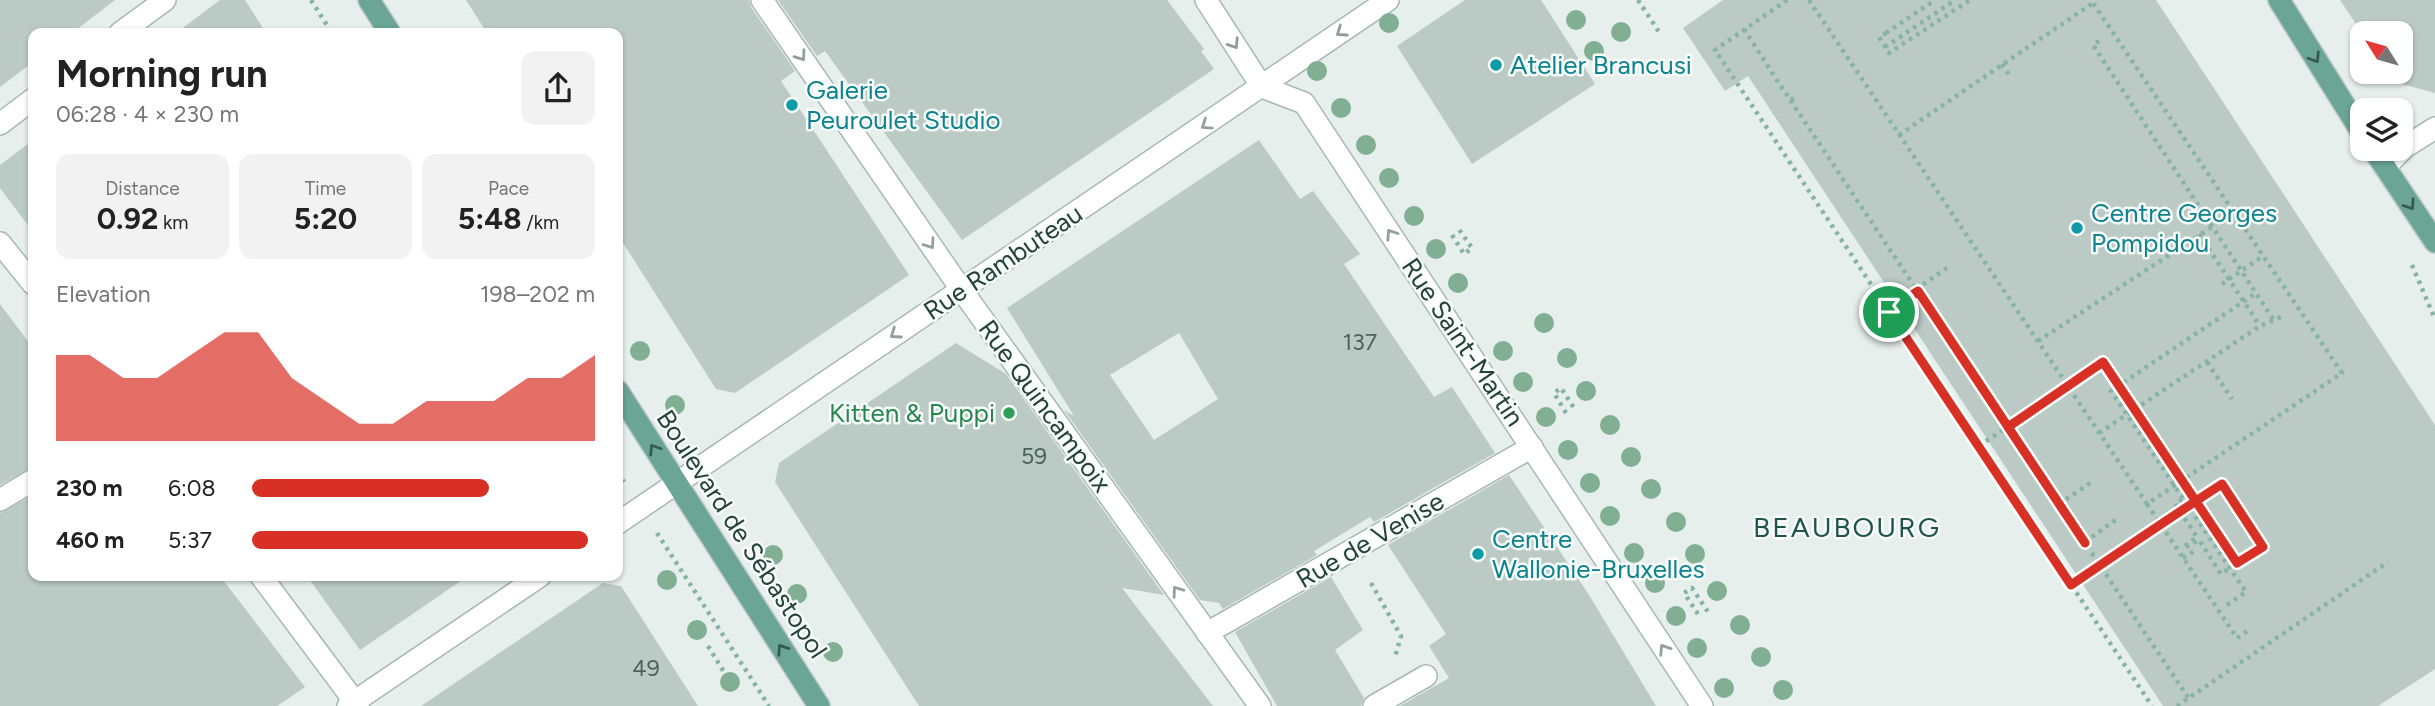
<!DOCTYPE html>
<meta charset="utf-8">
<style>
:root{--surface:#fff;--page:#f2f2f2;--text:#222;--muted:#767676;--accent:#d93025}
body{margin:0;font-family:Figtree,sans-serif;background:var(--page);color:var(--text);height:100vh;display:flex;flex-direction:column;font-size:26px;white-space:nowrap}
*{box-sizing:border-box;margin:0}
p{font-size:23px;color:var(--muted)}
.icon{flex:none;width:38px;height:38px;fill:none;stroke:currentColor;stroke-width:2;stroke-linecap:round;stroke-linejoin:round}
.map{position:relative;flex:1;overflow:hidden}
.drawer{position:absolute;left:28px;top:28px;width:595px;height:553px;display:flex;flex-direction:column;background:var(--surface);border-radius:14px;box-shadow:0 2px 5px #0004}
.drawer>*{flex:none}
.needle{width:46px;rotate:307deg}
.buttons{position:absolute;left:2350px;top:21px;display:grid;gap:14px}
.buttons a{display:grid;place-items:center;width:63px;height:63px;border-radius:14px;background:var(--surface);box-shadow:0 2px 5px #0004;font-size:35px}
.pin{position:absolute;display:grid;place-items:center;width:60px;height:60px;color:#fff;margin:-30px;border:4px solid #fff;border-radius:50%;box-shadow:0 2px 7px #0007}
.round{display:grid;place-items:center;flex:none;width:74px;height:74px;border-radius:14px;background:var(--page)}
.overview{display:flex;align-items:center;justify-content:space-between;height:119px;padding:0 28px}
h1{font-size:38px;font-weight:700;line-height:52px}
.metrics{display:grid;grid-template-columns:repeat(3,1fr);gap:10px;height:119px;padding:7px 28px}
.metrics div{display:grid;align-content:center;border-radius:14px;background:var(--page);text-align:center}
.metrics b{font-size:30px;font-weight:700}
.metrics small{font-size:19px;font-weight:400}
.metrics p{font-size:19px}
.chart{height:196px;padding:14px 28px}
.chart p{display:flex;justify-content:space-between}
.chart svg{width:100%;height:126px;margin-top:7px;fill:var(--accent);opacity:.7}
ul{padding:0 28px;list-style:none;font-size:23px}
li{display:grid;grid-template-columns:112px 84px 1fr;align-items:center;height:52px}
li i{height:18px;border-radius:9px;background:var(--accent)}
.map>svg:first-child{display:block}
</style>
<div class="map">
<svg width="2435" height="706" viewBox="0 0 2435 706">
<rect width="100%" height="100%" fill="#e6efeb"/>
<!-- building -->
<g fill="#bbcac4" fill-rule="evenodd">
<path d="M 0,0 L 115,0 L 72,33 L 33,33 L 33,62 L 0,87 Z"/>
<path d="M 220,0 L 245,0 L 266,33 L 176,33 Z"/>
<path d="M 466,0 L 749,0 L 751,7 L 795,71 L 781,81 L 909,275 L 735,393 L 716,389 L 618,235 L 618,33 L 487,33 Z"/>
<path d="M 778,0 L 1167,0 L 1204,49 L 1201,51 L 1214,69 L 962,240 L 825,51 L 817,56 Z"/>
<path d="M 1465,0 L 1541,0 L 1595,84 L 1472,164 L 1397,46 Z"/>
<path d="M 1723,0 L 2156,0 L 2435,425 L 2435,669 L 2378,706 L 2163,706 L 1748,76 L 1725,91 L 1683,28 Z"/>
<path d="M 2340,0 L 2435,0 L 2435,93 L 2394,82 L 2387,72 L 2401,72 L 2401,33 L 2362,33 Z"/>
<path d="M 33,140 L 33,232 L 0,188 L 0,165 Z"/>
<path d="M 1259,140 L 1300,199 L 1313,191 L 1360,254 L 1344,264 L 1434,397 L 1452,387 L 1495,453 L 1374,522 L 1370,517 L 1314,551 L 1317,555 L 1223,609 L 1219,603 L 1200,600 L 1064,410 L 1074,416 L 1007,308 ZM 1179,333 L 1218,399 L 1154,440 L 1110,375 Z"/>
<path d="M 0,304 L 33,348 L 33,467 L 0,485 Z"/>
<path d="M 956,343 L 1006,374 L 1164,595 L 1122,588 L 1213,706 L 919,706 L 775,482 L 779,463 Z"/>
<path d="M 1509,475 L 1589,595 L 1656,706 L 1400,706 L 1449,678 L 1429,646 L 1446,634 L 1388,545 Z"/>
<path d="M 33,495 L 33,576 L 220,576 L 305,687 L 277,706 L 0,706 L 0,513 Z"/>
<path d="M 307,576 L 468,576 L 360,650 Z"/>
<path d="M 1331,577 L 1363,630 L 1335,650 L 1364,698 L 1361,706 L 1277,706 L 1235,632 Z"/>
<path d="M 603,583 L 621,586 L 698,706 L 421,706 Z"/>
</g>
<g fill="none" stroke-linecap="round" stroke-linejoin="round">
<!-- minor casing -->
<g stroke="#a8b8b2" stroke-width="24">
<g id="minor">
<path d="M 762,0 L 961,289 L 1260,706"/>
<path d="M 1206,0 L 1262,87 L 1304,103 L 1702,706"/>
<path d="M 120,33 L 165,0"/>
<path d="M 0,124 L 33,99"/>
<path d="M 2385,167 L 2405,147 L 2435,128"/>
<path d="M 0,243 L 33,284"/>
<path d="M 0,500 L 33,480"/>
<path d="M 618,523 L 1388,0"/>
<path d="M 261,576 L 358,706"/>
<path d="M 1207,633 L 1532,447"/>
<path d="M 348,706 L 540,576"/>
<path d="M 1374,706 L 1426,676"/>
</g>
</g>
<!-- major casing -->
<g stroke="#c2cac8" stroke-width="24">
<g id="major">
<path d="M 369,0 L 390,33"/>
<path d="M 2279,0 L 2362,133"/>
<path d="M 2373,149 L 2435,242"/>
<path d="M 618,391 L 819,706"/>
</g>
</g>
<!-- path -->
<g stroke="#86b3a5" stroke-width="4.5" stroke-dasharray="3.5 5" stroke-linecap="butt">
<path d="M 311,0 L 332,33"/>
<path d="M 1638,0 L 1659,32"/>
<path d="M 1787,0 L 1715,50 L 2152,706"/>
<path d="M 1809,0 L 2147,504 L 2342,373 L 2091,0"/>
<path d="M 1744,29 L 1782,88"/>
<path d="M 1886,33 L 1879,37 L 1889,53 L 1970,0"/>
<path d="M 1886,33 L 1935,0"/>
<path d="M 2099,41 L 2093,45 L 2273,319"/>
<path d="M 1885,47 L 1955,0"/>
<path d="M 2002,64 L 2009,75"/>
<path d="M 1781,86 L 2189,699"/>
<path d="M 1791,100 L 1797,96"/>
<path d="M 1899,135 L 2093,3"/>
<path d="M 2199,234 L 2260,326"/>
<path d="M 1452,235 L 1464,254 L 1472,248 L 1458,228"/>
<path d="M 2412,265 L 2435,319"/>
<path d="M 2222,284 L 2263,256"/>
<path d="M 1916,289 L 1950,266"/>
<path d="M 1889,312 L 1918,291 L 1919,293"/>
<path d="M 2038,341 L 2212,227"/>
<path d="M 2207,362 L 2232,399"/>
<path d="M 1566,413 L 1554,393 L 1561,388 L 1574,408"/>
<path d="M 2099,433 L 2260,326 L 2283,316"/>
<path d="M 1979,446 L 2103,362 L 2237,563 L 2263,547 L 2222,484 L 2071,585"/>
<path d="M 618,473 L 624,482"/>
<path d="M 2059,504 L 2092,482"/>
<path d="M 2147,504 L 2237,638 L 2249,630"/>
<path d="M 657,533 L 769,706"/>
<path d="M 2085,542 L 2117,519"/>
<path d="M 2185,546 L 2197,537 L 2175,504 L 2191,494"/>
<path d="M 2186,547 L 2199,540 L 2221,574 L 2237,563"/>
<path d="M 2183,558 L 2196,550"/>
<path d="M 1371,583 L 1401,636 L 1395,657"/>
<path d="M 2227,605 L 2246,592 L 2111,391 L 2256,293"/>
<path d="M 1698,614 L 1684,593 L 1692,588 L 1708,612"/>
<path d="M 708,646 L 724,672"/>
<path d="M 2177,706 L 2388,562"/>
</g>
<!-- minor -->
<use href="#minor" stroke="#fff" stroke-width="21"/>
<!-- major -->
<use href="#major" stroke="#6aa596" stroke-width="21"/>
</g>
<!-- trees -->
<g fill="#80af93">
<circle cx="1576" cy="20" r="10"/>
<circle cx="1389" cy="23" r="10"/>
<circle cx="1621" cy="32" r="10"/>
<circle cx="1594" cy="51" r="10"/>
<circle cx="1317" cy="71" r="10"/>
<circle cx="1341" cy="108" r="10"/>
<circle cx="1366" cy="145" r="10"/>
<circle cx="1389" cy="178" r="10"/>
<circle cx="1414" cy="216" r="10"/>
<circle cx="1436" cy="249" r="10"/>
<circle cx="1458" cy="283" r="10"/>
<circle cx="1544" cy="323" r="10"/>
<circle cx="640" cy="351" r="10"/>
<circle cx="1503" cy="351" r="10"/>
<circle cx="1567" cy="358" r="10"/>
<circle cx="1523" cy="382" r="10"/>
<circle cx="1586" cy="391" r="10"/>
<circle cx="675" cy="405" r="10"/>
<circle cx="1546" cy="417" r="10"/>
<circle cx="1610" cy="425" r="10"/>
<circle cx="1568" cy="450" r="10"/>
<circle cx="1631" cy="457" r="10"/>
<circle cx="1590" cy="483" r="10"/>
<circle cx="1651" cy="489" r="10"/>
<circle cx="1610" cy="516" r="10"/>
<circle cx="1676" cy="522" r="10"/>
<circle cx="1634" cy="553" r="10"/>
<circle cx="1695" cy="554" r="10"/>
<circle cx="773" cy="555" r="10"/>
<circle cx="667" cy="580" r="10"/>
<circle cx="1655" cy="583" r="10"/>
<circle cx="1717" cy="591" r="10"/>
<circle cx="797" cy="594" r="10"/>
<circle cx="1676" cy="616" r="10"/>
<circle cx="1740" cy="625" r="10"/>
<circle cx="697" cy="630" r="10"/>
<circle cx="1697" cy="648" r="10"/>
<circle cx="833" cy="652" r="10"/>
<circle cx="1761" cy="657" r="10"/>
<circle cx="730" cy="682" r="10"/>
<circle cx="1724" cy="688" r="10"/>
<circle cx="1783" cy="690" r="10"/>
</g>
<!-- one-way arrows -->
<defs><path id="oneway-chevron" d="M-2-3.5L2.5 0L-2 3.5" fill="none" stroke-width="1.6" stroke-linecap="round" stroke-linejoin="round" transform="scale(1.75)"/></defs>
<g stroke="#92a09c">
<use href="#oneway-chevron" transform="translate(1341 32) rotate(145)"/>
<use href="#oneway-chevron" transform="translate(1234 44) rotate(57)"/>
<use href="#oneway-chevron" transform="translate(801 56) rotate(55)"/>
<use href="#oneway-chevron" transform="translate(1206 125) rotate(146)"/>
<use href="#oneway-chevron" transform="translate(1391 234) rotate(-124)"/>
<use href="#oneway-chevron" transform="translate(930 244) rotate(55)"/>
<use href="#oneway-chevron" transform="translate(895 334) rotate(145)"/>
<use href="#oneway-chevron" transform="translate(1177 591) rotate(-126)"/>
<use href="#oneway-chevron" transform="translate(1664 649) rotate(-123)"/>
</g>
<g stroke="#365b51">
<use href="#oneway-chevron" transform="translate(2315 58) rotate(58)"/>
<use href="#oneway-chevron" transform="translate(2410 205) rotate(56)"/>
<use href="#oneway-chevron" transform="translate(654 449) rotate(-122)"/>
<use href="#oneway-chevron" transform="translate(782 649) rotate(-123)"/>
</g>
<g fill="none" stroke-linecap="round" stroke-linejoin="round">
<!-- route casing -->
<g stroke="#fff" stroke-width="14">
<path id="route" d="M 1889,312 L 2071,585 C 2121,551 2171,517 2222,484 L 2263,547 L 2237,563 C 2193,496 2148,429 2103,362 L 2008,427 L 2085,543 C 2029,459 1973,375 1918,291 L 1889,312"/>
</g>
<!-- route -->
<use href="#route" stroke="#d93025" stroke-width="9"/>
</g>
<!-- markers -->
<g fill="#0f9aa8" stroke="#f7fbf9" stroke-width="2.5">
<circle cx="1496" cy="65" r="7"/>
<circle cx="792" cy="105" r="7"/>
<circle cx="2077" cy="228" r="7"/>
<circle cx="1478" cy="554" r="7"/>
</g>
<circle fill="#2e9e5b" stroke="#f7fbf9" stroke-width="2.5" cx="1009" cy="413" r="7"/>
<g text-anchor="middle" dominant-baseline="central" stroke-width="5" stroke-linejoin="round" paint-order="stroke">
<!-- number labels -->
<g font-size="23" fill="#4a645c">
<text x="1360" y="342">137</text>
<text x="1034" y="456">59</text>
<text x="646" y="668">49</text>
</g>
<!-- culture labels -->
<g font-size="26" fill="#0d838f" stroke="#f7fbf9" text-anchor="start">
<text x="1510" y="65">Atelier Brancusi</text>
<text x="806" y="90">Galerie<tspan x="806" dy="30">Peuroulet Studio</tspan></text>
<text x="2091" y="213">Centre Georges<tspan x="2091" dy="30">Pompidou</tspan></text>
<text x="1492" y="539">Centre<tspan x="1492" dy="30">Wallonie-Bruxelles</tspan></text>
</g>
<!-- street labels -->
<g font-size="26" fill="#24423a" stroke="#f7fbf9">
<text transform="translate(1003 262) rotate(-34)">Rue Rambuteau</text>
<text transform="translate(1463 342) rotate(56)">Rue Saint-Martin</text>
<text transform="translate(1045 406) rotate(54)">Rue Quincampoix</text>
<text transform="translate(742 534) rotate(57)">Boulevard de Sébastopol</text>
<text transform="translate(1370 540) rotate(-30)">Rue de Venise</text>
</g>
<!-- leisure labels -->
<g font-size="26" fill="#27864d" stroke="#f7fbf9" text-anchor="end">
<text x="995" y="413">Kitten &amp; Puppi</text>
</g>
<!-- neighbourhood labels -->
<g font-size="28" letter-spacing="2" fill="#1f5548" stroke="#f7fbf9">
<text x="1847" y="527">BEAUBOURG</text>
</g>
</g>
</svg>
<div class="buttons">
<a><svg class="needle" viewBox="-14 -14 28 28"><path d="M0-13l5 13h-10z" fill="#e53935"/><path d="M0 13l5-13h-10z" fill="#767676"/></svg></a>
<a><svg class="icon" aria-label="layers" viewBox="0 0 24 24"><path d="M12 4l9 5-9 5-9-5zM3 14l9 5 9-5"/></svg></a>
</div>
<div class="pin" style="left:1889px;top:312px;background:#1e9e55"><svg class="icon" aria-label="arrive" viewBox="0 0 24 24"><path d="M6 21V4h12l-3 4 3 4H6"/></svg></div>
<section class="drawer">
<div class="overview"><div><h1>Morning run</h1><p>06:28 · 4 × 230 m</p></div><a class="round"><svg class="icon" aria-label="share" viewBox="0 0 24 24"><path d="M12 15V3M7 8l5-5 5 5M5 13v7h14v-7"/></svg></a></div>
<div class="metrics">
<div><p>Distance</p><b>0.92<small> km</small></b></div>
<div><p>Time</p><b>5:20</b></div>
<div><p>Pace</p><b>5:48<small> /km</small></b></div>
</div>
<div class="chart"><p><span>Elevation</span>198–202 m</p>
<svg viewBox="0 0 160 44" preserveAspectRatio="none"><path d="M0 44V14L10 14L20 22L30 22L40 14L50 6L60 6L70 22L80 30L90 38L100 38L110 30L120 30L130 30L140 22L150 22L160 14V44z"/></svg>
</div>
<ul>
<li><b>230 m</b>6:08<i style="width:69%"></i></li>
<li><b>460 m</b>5:37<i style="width:98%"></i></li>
</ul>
</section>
</div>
